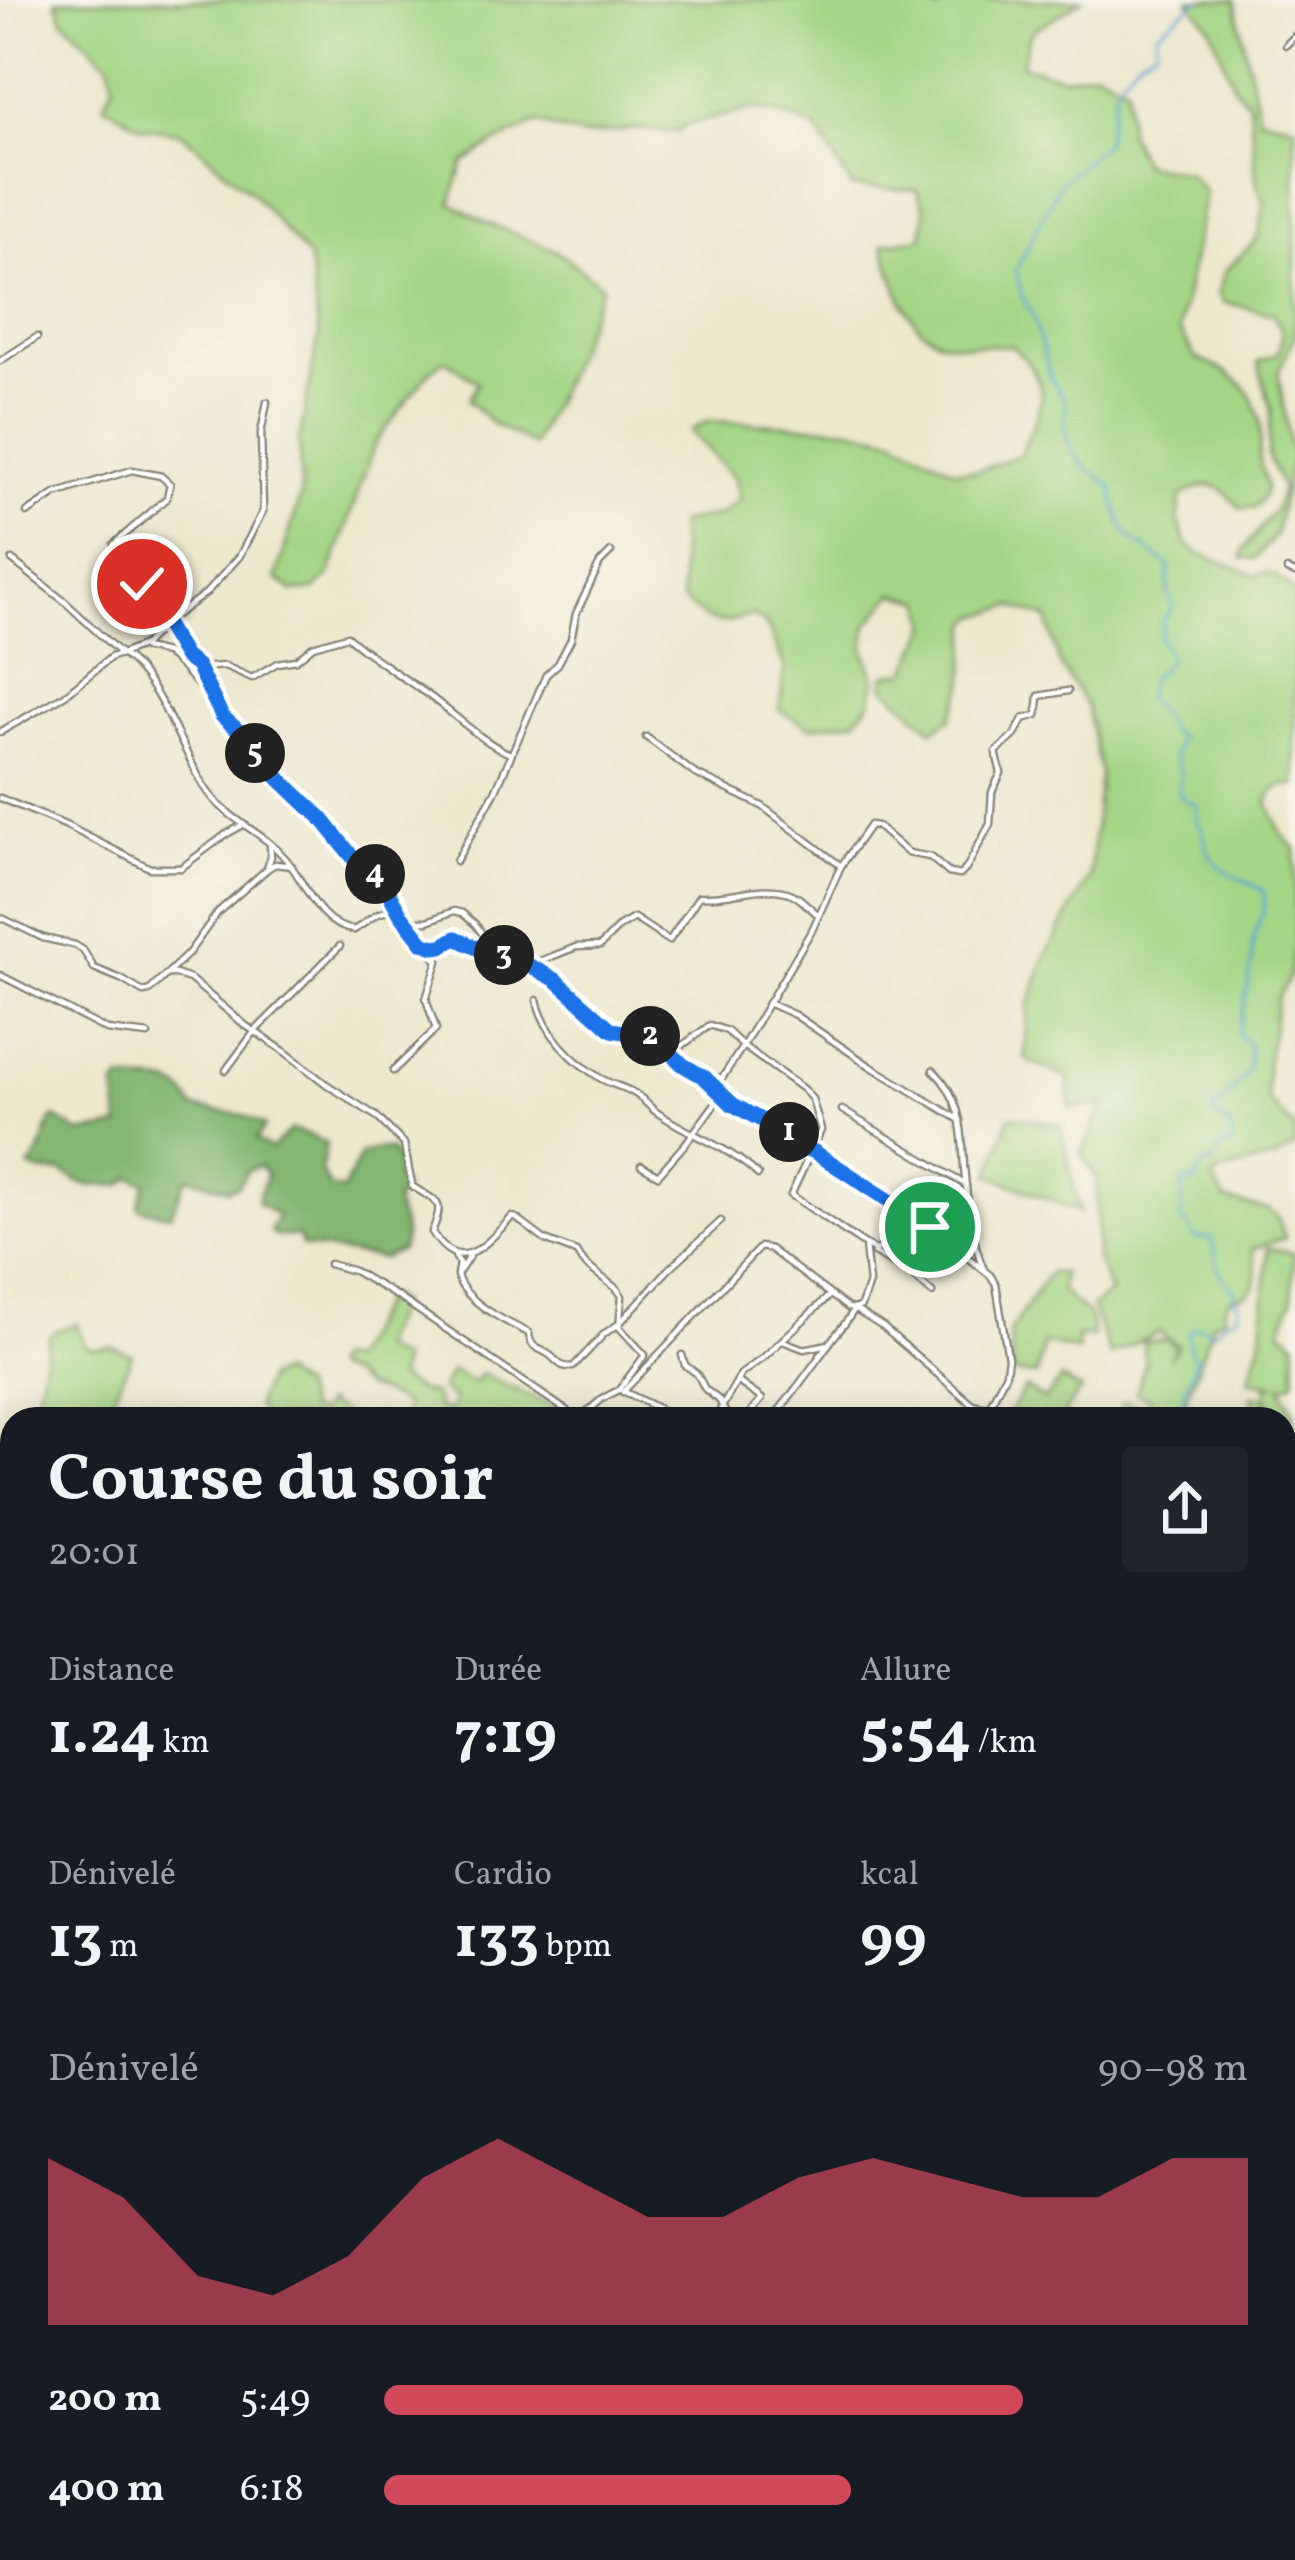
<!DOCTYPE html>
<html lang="fr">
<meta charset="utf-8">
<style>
:root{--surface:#171b24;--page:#20242c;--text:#f1f3f6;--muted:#9ea1a6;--accent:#d1495b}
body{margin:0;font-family:Vollkorn,serif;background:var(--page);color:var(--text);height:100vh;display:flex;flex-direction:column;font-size:45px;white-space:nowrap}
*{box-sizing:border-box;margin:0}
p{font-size:39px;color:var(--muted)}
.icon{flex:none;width:66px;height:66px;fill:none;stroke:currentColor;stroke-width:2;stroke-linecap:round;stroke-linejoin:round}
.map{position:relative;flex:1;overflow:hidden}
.side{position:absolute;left:0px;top:1407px;width:1296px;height:1155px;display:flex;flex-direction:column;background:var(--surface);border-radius:36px 36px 0 0;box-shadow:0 6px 30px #0003}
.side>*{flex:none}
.pin{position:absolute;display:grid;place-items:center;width:102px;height:102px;color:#fff;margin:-51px;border:6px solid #fff;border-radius:50%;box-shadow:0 3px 12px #0007}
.km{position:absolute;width:60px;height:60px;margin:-30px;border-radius:50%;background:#222;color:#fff;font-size:33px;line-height:60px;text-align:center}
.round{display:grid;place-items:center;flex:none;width:126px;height:126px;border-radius:12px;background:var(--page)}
.headline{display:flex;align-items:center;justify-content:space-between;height:204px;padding:0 48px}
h1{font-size:66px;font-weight:700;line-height:90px}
.metrics{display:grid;grid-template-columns:repeat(3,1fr);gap:18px;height:204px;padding:12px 48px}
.metrics div{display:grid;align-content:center}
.metrics b{font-size:60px;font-weight:700}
.metrics small{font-size:33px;font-weight:400}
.metrics p{font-size:33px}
.chart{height:336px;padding:24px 48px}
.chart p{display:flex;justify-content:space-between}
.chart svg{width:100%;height:216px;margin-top:12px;fill:var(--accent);opacity:.7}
ul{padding:0 48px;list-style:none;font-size:39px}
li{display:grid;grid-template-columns:192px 144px 1fr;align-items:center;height:90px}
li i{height:30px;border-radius:15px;background:var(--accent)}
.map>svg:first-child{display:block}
</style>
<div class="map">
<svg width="1295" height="2560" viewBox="0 0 1295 2560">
<rect width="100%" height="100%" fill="#f7f3e8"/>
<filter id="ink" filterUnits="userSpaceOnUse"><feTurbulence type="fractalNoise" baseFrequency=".00833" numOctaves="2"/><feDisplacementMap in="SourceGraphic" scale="24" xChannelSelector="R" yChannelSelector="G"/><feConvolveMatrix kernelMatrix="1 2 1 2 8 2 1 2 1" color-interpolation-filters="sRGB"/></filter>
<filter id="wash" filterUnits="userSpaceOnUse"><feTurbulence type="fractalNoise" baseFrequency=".004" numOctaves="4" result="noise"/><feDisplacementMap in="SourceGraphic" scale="48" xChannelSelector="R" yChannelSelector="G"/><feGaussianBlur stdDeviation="2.7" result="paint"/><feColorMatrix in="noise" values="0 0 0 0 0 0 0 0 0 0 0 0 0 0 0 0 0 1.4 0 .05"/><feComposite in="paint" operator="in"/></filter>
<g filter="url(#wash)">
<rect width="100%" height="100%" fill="#ede8ce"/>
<!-- green -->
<g fill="#a5d685" stroke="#607950" stroke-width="3">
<path d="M 56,0 L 926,0 L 937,11 L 948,0 L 1082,0 L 1031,32 L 1021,65 L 1063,77 L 1096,70 L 1127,87 L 1128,133 L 1143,164 L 1188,173 L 1205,193 L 1179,329 L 1195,358 C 1229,371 1254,384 1260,424 C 1262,437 1257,451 1260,464 C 1266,484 1272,489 1255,507 L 1240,508 C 1218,482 1211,478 1181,497 L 1178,520 L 1186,543 L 1198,553 L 1255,575 L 1266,573 L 1276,576 L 1295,593 L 1295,785 C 1280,783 1272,789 1268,803 L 1282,835 L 1295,848 L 1295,948 L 1289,978 L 1277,999 L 1267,1064 L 1267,1099 L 1295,1129 L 1295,1147 L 1276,1158 L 1222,1172 L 1213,1179 L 1225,1200 L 1269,1210 L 1278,1217 L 1285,1238 L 1252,1249 C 1259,1270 1261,1299 1231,1297 L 1225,1306 L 1224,1317 L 1213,1322 L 1180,1419 L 1121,1419 L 1123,1402 L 1146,1407 L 1150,1398 L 1136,1393 L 1145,1363 L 1143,1342 L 1167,1339 L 1175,1347 L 1169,1360 L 1178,1345 L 1159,1332 L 1110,1355 L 1092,1307 L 1110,1293 L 1097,1257 L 1097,1178 L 1082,1154 L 1103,1106 L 1071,1108 L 1068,1078 L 1025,1059 L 1028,1009 L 1046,955 L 1090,877 L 1100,772 L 1086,705 L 1060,665 L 1047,618 L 1012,606 L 975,617 L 969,626 L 964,686 L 950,719 L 933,730 L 884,686 L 885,675 L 907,671 L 929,625 L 924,601 L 894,593 L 867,626 L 864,648 L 875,680 L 870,703 L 855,720 L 810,727 L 779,710 L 785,667 L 766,624 L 752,615 C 712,626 714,626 682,600 L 679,523 L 720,515 L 739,500 L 735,479 L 690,431 L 708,421 L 849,428 L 894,438 L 955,470 L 977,471 L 1020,455 C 1042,404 1056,388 1012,346 C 987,344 945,349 925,332 C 903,315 891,269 883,244 L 922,238 L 925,210 L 917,190 L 852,187 L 816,128 L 774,112 L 752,109 L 686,125 L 678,132 L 636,129 L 584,136 L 536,123 L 490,146 L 463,164 L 451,203 L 487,223 L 557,251 L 602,286 L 564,378 L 533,445 L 492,423 L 468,400 L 478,383 L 445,359 L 427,374 L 375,443 L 329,576 L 314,590 L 293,591 L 276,579 L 301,494 L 299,440 L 319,335 L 309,259 L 254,195 L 182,133 L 142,127 L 104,105 L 114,84 L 109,63 L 63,19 Z"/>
<path d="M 1189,0 L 1235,0 L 1259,117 L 1295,125 L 1295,335 L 1278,373 L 1292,458 L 1275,535 L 1255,559 L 1242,558 L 1245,548 L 1275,510 L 1282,489 L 1268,456 L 1271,409 L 1258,362 L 1278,354 L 1283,332 L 1273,314 L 1223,302 L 1218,293 L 1225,271 L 1258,238 L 1265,202 L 1257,185 L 1249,103 L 1234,87 L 1211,27 Z"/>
<path d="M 1010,1116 L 1060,1125 L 1080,1212 L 990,1175 Z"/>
<path d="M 1268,1248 L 1294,1253 L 1292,1300 L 1281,1329 L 1295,1340 L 1295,1380 L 1286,1386 L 1280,1386 C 1291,1404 1295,1413 1295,1434 L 1285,1444 L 1292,1460 L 1284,1484 L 1284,1419 L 1273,1419 L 1271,1413 L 1254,1416 L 1252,1396 L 1266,1397 L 1269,1406 L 1266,1387 L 1275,1385 L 1249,1380 L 1262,1339 Z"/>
<path d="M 1049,1273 L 1063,1273 L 1061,1291 L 1090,1317 L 1093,1337 L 1077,1337 L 1078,1351 L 1044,1343 L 1036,1376 L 1013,1373 L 1010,1331 Z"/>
<path d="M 386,1295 L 399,1303 L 379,1348 L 401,1361 L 398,1378 L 417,1390 L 434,1395 L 438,1408 L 449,1411 L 454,1400 L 441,1389 L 451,1371 L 475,1383 L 481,1374 C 514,1390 546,1401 578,1419 L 404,1419 L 406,1405 L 384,1394 L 363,1387 L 350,1375 L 334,1370 L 331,1365 L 336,1359 L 349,1361 Z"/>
<path d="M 77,1324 L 84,1344 L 93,1349 L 113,1347 L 132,1355 L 108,1407 L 129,1419 C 97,1419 55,1428 37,1397 L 49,1336 L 57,1330 Z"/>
<path d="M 280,1373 L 301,1388 L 308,1411 L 318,1414 L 326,1403 L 351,1419 L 263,1419 L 256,1404 L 267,1378 Z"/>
<path d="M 1061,1379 L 1081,1390 L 1065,1411 L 1063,1419 L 1017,1419 L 1008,1415 L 1025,1388 L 1045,1400 Z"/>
</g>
<!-- forest -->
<path fill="#84b772" stroke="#506a47" stroke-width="3" d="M 122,1080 C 153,1086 177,1072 194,1108 L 242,1115 L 265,1126 L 256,1140 L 271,1149 L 291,1130 L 314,1137 L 326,1144 L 321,1171 L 330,1188 L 343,1190 L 361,1154 L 378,1149 L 390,1150 L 398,1161 L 397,1178 L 403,1189 L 395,1203 C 399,1221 409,1232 401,1250 L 388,1255 L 385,1259 L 302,1246 L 298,1236 L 274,1236 L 270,1231 L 278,1216 L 258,1203 C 257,1192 266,1185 266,1174 L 259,1166 L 247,1171 L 239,1185 L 228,1190 L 191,1177 L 186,1179 L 170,1215 L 142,1209 L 138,1206 L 146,1183 L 130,1177 L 122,1185 L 90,1185 L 78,1182 L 63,1172 L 40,1172 L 29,1168 L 41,1150 L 50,1122 L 55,1117 L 79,1133 L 120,1127 L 115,1088 Z"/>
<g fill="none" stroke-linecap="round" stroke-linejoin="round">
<!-- stream -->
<path stroke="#56a1ce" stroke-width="3" d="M 1173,1419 L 1184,1410 L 1183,1397 L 1196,1359 L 1189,1347 L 1188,1332 C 1197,1325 1203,1326 1213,1332 L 1226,1320 L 1237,1315 L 1239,1305 L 1234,1298 L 1235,1291 C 1227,1284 1219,1273 1216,1263 C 1214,1252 1217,1249 1210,1239 L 1194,1238 L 1190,1227 L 1181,1221 C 1180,1208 1184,1198 1182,1185 L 1187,1180 L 1192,1185 L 1204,1165 L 1212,1163 L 1221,1148 L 1232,1144 C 1234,1127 1229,1122 1214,1116 L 1213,1110 L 1230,1095 L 1249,1070 L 1249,1044 L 1238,1035 C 1241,1011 1248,990 1251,967 C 1253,957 1251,947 1254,937 C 1259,919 1268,909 1263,890 C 1248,882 1221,872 1211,857 C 1203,845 1207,832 1196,821 L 1197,806 L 1183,798 L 1178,790 L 1181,773 L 1173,757 L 1179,737 L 1170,733 L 1164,719 L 1146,699 L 1150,678 C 1169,664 1174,659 1160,639 L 1163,620 L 1173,608 L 1168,594 L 1169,566 C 1127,534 1122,542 1112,486 C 1076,462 1059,449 1066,402 L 1051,379 L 1033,316 L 1022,297 L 1016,270 L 1060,183 L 1105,143 L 1117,84 L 1139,57 L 1156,48 L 1157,32 L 1199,0"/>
<!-- river -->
<g stroke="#56a1ce" stroke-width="10">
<path d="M 1284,1797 L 1295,1793"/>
<path d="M 1284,2161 L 1295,2170"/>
</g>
</g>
</g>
<g filter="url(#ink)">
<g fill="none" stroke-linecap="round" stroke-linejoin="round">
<!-- minor casing -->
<g stroke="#848275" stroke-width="9">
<g id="minor">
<path d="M 1286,45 L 1295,36"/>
<path d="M 0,361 L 37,337"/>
<path d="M 27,513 L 55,494 L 132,470 L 161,476 L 170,484 L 167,498 L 114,544 L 173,632 L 185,657 L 198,668 L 222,716 L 241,734 L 247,745 L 268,769 L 316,813 L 355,860 L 380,877 L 401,915"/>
<path d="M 12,560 L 64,601 L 121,654 L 144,645 L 168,621 L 206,593 L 239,557 L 263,511 L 261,433 L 267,402"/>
<path d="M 1287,570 L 1295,573"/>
<path d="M 144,648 L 166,653 L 180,665 L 198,668 L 225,666 L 252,678 L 277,663 L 296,660 L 313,646 L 347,636 C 371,657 398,674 424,692 C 454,713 477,739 510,754"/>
<path d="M 180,665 L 212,701"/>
<path d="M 0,732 L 65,695 L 111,657 L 121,654 C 156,674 182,750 204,786 C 226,821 262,830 286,859 C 306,883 318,926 354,930 C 363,925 371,917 380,913 C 403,905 414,934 428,946 L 443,945 L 456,938 L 479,949 L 496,952 L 475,924 L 462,913 L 454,911 L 428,921 L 406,921"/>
<path d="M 646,737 L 694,773 L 762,806 L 841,866 L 870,825 L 877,826 L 908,853 L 930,857 L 949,873 L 960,875 L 966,869 L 990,824 L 992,792 L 1001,773 L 996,752 L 1015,735 L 1023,719 L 1037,715 L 1039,696 L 1068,691"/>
<path d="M 0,798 L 65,825 L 150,868 L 181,868 L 225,835 L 241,826"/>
<path d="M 456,861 L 495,792 L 546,675 L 558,664 L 571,639 L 576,614 L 600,563 L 611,552"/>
<path d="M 841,866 L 813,928 L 743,1046 L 727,1031 L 710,1025 L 683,1045 L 670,1050 L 683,1065 L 704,1077 L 732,1104 L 759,1119 L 780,1127 L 801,1142 L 805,1149 L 813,1151 L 930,1227 L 990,1275 L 996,1284 L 1008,1358 L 1006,1373 L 990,1405 L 1010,1419"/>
<path d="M 267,869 L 271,856 L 270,846"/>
<path d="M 0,917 L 43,938 L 75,945 L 83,950 L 94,968 L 121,979 L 143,992 L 149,991 L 188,954 L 218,912 L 267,869 L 275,864 L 292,866"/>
<path d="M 496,952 L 556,980 L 612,1030 L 648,1035 L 669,1049"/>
<path d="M 523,963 L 538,962 L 576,947 L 600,946 L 620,926 L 634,918 L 669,941 L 699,896 C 728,899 759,884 787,892 C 801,896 808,908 819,915"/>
<path d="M 167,974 L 175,974 L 190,979 L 245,1025 L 284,1051 L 326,1084 L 376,1116 L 404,1144 L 412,1186 C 439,1204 445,1199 432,1232 C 460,1279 488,1242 512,1217 L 516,1218 L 545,1240 L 576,1252 L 586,1265 L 617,1289 L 622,1296 L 619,1327 L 645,1355 L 619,1390 L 603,1398 L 579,1419 L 400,1298 L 354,1271 L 329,1264"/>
<path d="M 0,975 L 107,1030 L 148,1035"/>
<path d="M 537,1000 C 544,1033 571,1060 600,1078 C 610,1084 623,1087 634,1093 C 643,1098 647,1105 655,1111 C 688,1135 729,1146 758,1175"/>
<path d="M 768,1003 L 795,1015 L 870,1066 L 960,1120"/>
<path d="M 226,1070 L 255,1031 L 340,946"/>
<path d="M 933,1070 C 962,1098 962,1129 964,1167 C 967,1200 971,1239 984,1270"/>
<path d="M 393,1071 L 436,1029 L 426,999 L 438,961 L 427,947"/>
<path d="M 842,1110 L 966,1185"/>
<path d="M 641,1165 L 658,1175 L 686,1143 L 722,1094"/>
<path d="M 865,1245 L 874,1250 L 896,1246 L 932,1246 L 915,1219"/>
<path d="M 874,1253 L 910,1273 L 932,1293"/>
<path d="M 455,1256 L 459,1263 L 457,1275 L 472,1252"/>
<path d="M 457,1275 C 463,1301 506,1322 529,1333 C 530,1350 540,1347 551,1356 C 560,1364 560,1367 573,1367 L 605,1333 L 619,1324 L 668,1270 L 721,1221"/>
<path d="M 783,1341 L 804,1349 L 829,1344"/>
<path d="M 682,1355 L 685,1365 L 697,1374 L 705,1389 L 719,1400 L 729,1419"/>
<path d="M 737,1381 L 762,1399 L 750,1413 L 741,1419"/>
<path d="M 623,1392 L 760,1247 L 770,1249 L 848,1308 L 854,1309 L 861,1306 L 869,1283 L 865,1245 L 791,1195 L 821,1130 L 812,1099 L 803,1089 L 743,1046 L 722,1078 L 706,1078"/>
<path d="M 625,1392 L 680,1419"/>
<path d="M 715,1419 L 741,1374 L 764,1357 L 829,1296"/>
<path d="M 772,1419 C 793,1394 811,1368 831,1341 C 839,1330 848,1322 854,1309 L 883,1327 L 972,1404 L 988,1407"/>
<path d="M 0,1513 L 12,1508"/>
<path d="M 1284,1526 L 1295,1518"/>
<path d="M 0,1567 L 12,1562"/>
<path d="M 1284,1577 L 1295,1568"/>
<path d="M 1284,1618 L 1295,1631"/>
<path d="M 0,1628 L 12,1623"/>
<path d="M 0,1649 L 12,1670"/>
<path d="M 1284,1661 L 1295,1658"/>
<path d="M 0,1685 L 12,1681"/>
<path d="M 1284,1709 L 1295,1705"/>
<path d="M 1284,1756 L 1295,1750"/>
<path d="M 0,1792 L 12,1786"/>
<path d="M 0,1841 L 12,1837"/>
<path d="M 1284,1882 L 1295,1867"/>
<path d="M 1284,1957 L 1295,1943"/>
<path d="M 11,1989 L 12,1991"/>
<path d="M 1284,2028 L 1295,2040"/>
<path d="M 1284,2029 L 1286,2017 L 1295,2005"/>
<path d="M 0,2031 L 12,2024"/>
<path d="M 0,2089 L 12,2083"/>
<path d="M 1284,2110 L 1295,2094"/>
<path d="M 0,2147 L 12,2140"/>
<path d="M 1284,2179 L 1295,2165"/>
<path d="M 0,2204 L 12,2197"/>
<path d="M 0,2214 L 12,2234"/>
<path d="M 1284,2218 L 1295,2224"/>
<path d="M 1284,2274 L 1289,2277"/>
<path d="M 0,2313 L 12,2335"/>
<path d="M 1284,2326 L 1295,2331"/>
<path d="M 0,2358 L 12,2350"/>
<path d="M 1284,2382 L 1295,2387"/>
<path d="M 0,2399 L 12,2418"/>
<path d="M 1284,2439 L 1295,2444"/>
<path d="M 1284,2499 L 1295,2475"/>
<path d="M 0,2543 L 8,2560"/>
<path d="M 44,2550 L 48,2560"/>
<path d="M 64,2550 L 68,2560"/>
<path d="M 123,2550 L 127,2560"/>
<path d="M 154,2550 L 154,2560"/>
<path d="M 198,2550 L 198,2560"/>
<path d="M 521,2550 L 540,2560"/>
<path d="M 646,2550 L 665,2560"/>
<path d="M 765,2550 L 786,2560"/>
<path d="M 889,2550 L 911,2560"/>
<path d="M 1012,2550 L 1034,2560"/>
<path d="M 1132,2550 L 1155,2560"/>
<path d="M 1265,2550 L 1288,2560"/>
<path d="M 80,2560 L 101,2550"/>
<path d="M 268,2560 L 270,2550"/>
<path d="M 378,2560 L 381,2550"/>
<path d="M 458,2560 L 460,2550"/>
<path d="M 586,2560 L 603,2550"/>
<path d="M 681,2560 L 686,2550"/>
<path d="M 807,2560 L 811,2550"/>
<path d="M 974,2560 L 981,2550"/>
</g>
</g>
<!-- trunk casing -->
<g stroke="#848275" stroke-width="14">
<g id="trunk">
<path d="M 0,2492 L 12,2490"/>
<path d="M 316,2550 L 351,2560"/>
</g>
</g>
<!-- minor -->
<use href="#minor" stroke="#fff" stroke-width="4.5"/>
<!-- trunk -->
<use href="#trunk" stroke="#fff" stroke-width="9"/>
</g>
</g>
<g fill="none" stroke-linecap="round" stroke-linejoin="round" filter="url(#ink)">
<!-- route casing -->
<g stroke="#fff" stroke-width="24">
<path id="route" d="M 142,584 L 185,657 L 197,666 L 222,716 L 242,734 L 262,762 L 322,819 L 355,860 L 380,877 L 401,915 L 423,943 L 434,947 L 442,946 L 456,938 L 479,949 L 523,962 L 556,980 L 612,1030 L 654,1037 L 683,1065 L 704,1077 L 732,1104 L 759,1119 L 780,1127 L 801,1142 L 805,1149 L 813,1151 L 930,1227"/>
</g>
<!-- route -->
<use href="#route" stroke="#1a73e8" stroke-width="15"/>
</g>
</svg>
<div class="pin" style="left:930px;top:1227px;background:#1e9e55"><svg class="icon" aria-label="arrive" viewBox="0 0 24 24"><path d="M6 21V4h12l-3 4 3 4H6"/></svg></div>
<div class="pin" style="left:142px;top:584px;background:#d93025"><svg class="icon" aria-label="check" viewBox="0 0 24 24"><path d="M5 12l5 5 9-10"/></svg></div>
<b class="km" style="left:789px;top:1132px">1</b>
<b class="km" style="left:650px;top:1036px">2</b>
<b class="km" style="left:504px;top:955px">3</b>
<b class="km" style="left:375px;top:874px">4</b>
<b class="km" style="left:255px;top:753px">5</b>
<section class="side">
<div class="headline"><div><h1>Course du soir</h1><p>20:01</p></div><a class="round"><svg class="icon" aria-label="share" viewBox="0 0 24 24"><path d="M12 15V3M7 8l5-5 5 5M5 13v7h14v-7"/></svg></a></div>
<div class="metrics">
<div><p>Distance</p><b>1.24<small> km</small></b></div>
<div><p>Durée</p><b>7:19</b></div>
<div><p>Allure</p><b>5:54<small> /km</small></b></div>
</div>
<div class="metrics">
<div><p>Dénivelé</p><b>13<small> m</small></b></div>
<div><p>Cardio</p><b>133<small> bpm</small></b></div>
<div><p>kcal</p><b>99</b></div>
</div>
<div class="chart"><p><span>Dénivelé</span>90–98 m</p>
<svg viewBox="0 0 160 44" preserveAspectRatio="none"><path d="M0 44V10L10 18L20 34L30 38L40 30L50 14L60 6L70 14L80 22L90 22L100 14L110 10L120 14L130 18L140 18L150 10L160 10V44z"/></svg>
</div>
<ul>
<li><b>200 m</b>5:49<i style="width:74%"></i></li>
<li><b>400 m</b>6:18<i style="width:54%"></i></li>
</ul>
</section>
</div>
